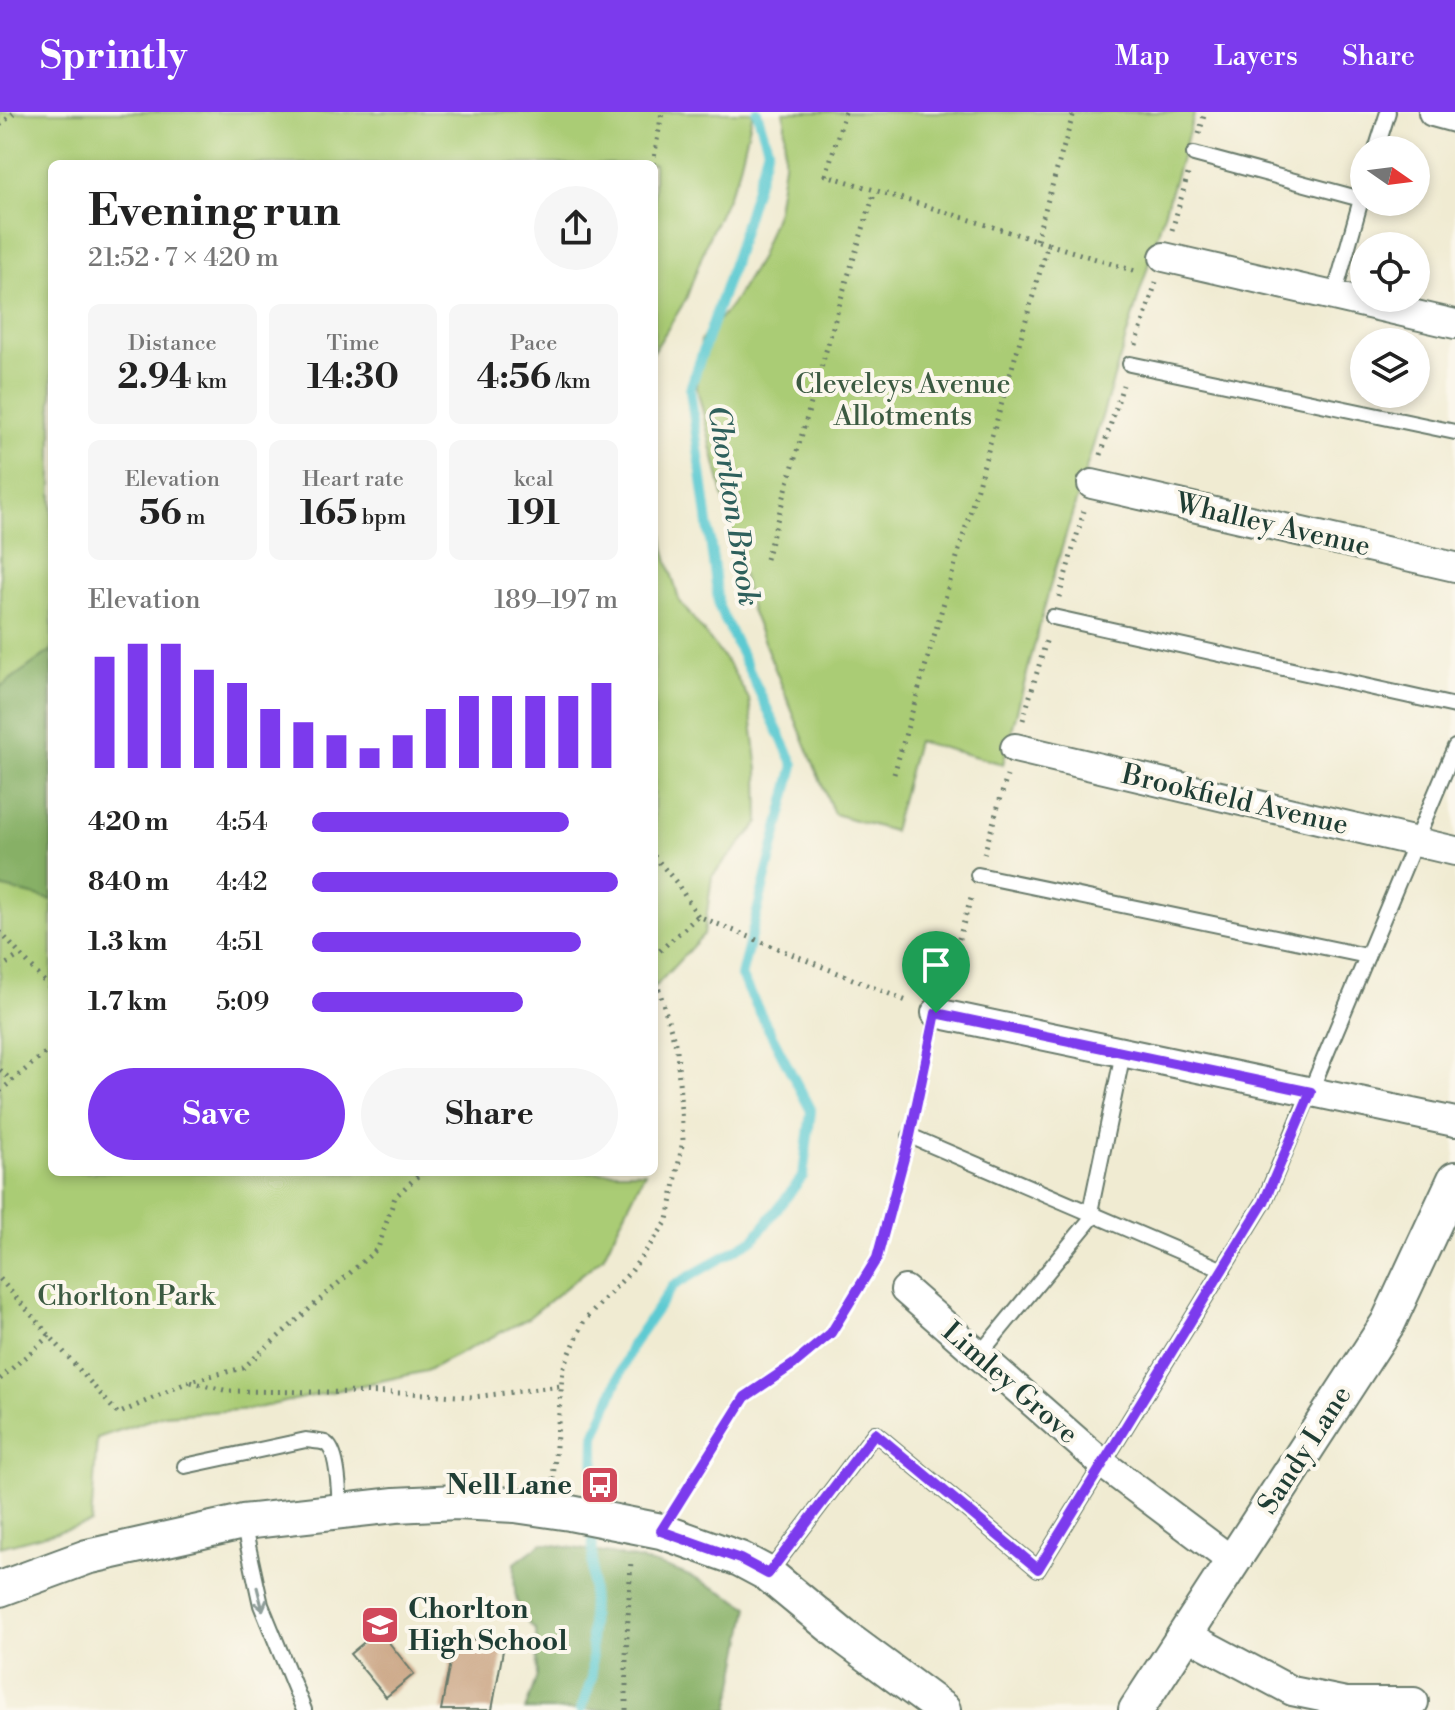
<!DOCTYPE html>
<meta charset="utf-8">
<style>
:root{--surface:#fff;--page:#f6f6f6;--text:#222;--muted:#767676;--accent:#7c3aed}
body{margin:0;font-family:"Libre Bodoni",serif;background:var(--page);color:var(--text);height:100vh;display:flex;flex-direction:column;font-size:30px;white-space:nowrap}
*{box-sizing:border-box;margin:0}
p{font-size:26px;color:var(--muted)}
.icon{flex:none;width:44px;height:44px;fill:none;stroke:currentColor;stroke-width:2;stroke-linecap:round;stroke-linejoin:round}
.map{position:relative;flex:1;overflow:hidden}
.details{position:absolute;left:48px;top:48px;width:610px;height:1016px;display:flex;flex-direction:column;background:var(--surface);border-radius:12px;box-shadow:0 4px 12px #0003}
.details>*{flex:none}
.needle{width:52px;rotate:104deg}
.fabs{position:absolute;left:1350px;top:24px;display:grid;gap:16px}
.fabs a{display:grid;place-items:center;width:80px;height:80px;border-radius:50%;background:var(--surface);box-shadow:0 4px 12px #0003;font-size:40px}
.pin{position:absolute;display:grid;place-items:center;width:68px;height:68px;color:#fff;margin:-82px -34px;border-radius:50% 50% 50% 0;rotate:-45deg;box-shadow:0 0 8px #0007}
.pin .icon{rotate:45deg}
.round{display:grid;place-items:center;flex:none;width:84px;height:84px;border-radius:42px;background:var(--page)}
.head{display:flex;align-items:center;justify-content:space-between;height:136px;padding:0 40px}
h1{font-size:44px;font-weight:700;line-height:60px}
.figures{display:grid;grid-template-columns:repeat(3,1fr);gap:12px;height:136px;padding:8px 40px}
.figures div{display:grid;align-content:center;border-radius:12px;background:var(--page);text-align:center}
.figures b{font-size:34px;font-weight:700}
.figures small{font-size:22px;font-weight:400}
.figures p{font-size:22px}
.chart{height:224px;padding:16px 40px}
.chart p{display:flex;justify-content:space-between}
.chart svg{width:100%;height:144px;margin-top:8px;stroke:var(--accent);stroke-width:6}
.button{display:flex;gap:16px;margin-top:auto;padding:16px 40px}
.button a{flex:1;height:92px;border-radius:48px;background:var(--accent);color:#fff;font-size:32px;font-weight:700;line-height:92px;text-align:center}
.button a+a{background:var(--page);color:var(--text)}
ul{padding:0 40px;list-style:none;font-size:26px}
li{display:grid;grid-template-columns:128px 96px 1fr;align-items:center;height:60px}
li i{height:20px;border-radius:10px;background:var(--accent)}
header{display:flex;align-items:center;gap:48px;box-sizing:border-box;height:112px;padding:0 40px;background:var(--accent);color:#fff}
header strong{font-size:38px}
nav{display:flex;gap:44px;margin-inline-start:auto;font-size:28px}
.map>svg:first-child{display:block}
</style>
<header>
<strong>Sprintly</strong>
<nav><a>Map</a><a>Layers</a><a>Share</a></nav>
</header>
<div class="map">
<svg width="1455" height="1598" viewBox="0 0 1455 1598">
<rect width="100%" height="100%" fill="#fbf7ec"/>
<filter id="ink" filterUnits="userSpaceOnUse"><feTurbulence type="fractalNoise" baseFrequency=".0125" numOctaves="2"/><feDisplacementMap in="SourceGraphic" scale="16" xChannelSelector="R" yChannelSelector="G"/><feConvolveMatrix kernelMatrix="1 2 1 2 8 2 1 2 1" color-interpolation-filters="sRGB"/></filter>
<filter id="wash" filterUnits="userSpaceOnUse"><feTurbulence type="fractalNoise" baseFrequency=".006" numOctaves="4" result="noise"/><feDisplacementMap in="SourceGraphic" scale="32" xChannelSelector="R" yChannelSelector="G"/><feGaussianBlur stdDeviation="1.8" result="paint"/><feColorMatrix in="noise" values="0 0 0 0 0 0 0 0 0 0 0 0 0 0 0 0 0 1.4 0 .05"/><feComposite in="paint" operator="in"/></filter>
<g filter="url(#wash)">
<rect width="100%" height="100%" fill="#f0ebd2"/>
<!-- green -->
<g fill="#aacc75" stroke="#648454" stroke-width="2">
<path d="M 0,0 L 753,0 L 738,62 L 708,127 L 686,187 L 654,239 L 654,52 L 52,52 L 52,1060 L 645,1060 L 603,1145 L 527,1207 L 426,1259 L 253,1297 L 164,1303 L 97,1326 L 91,1411 L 0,1435 Z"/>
<path d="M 783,0 L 1195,0 L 1049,478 L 1003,652 L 917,629 L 893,719 L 834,702 L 751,498 L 697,276 L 701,228 L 731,194 L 759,147 L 777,98 L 784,52 L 785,8 Z"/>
<path d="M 654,352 L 664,436 L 679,488 L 730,554 L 749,587 L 758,658 L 759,711 L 712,764 L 704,822 L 654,876 Z"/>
</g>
<!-- forest -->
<g fill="#87b066" stroke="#53764d" stroke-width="2">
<path d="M 52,538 L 52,788 L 0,775 L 0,575 Z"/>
<path d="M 542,1431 C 583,1438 625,1442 665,1455 C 694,1464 722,1479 749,1495 L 729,1598 L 525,1598 L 537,1564 L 536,1519 C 514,1497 513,1481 515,1451 Z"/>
</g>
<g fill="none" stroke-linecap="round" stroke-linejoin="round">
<!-- stream -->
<path stroke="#5dcad2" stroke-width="10" d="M 581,1598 L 592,1566 L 591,1521 L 595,1324 L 632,1233 L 673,1174 L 754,1127 L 803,1064 L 811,999 L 741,864 L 794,653 L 719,495 L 690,277 L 733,152 L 768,36 L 757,0"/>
</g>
<g id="blocks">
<!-- building -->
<g fill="#cca787">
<path d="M 379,1518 L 414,1562 L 386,1585 L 350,1542 Z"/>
<path d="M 455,1524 L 504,1533 L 492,1598 L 441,1598 Z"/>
</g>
</g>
</g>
<g filter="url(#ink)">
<use href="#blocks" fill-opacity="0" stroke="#687a6b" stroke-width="2"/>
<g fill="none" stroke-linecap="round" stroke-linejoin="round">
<!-- service casing -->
<g stroke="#687a6b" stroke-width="18">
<g id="service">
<path d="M 1376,38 L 1388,0"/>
<path d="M 1194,42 L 1361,87"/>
<path d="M 1334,184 L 1364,77"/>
<path d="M 1130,252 L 1455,320"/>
<path d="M 1053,505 L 1455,594"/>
<path d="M 978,763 L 1367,844"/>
<path d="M 910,1024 L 1223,1158"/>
<path d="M 1090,1100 L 1123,941"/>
<path d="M 979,1243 L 1095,1102"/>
<path d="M 185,1354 L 306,1328 C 311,1329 319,1329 325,1331 C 339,1338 339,1383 340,1398"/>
<path d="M 243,1411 L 261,1493 L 304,1598"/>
<path d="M 768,1462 L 875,1321 L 1038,1457 L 1264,1090 L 1455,635"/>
</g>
</g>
<!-- minor casing -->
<g stroke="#687a6b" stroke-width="32">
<g id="minor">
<path d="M 1433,0 L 1455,6"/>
<path d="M 1164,145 L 1455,212"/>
<path d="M 1092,372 L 1455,455"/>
<path d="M 1015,636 L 1455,739"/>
<path d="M 936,901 L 1455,1010"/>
<path d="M 905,1178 L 1103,1352 L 1232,1449"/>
<path d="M 1185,1522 L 1292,1579 L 1346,1590 L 1414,1590"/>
</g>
</g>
<!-- tertiary casing -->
<g stroke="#687a6b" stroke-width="38">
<g id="tertiary">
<path d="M 0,1477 L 87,1445 L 243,1410 L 395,1393 L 457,1390 L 515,1393 L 570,1401 L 661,1419 L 740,1447 L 768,1462 L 843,1524 L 943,1598"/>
<path d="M 1136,1598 L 1388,1211 L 1455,1067"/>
</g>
</g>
<!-- path -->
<g stroke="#687a6b" stroke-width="5" stroke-dasharray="2 6" stroke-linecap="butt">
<path d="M 845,0 L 826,63 L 1048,132"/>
<path d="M 0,13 L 15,0"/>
<path d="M 1199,22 L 1205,0"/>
<path d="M 653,52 L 662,0"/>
<path d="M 1172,118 L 1188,62"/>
<path d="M 1036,128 L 1074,0"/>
<path d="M 1136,233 L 1156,170"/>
<path d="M 1101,343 L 1123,273"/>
<path d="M 766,447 L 843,180 L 875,79"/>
<path d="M 1059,485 L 1084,399"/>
<path d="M 1023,608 L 1047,526"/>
<path d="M 894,662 L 1048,132 L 1138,160"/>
<path d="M 984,742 L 1007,664"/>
<path d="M 654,744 L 676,770 L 698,804 L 909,890"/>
<path d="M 0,820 L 52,878"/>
<path d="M 654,844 L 698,804"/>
<path d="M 0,856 L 20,843"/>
<path d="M 945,873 L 972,783"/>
<path d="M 0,958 L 12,969"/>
<path d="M 0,979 L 52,935"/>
<path d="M 915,1001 L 930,929"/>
<path d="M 0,1167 L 118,1302 L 190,1269 L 243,1256 L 378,1136 L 395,1085 L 422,1060"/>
<path d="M 0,1267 L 50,1223"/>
<path d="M 191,1270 L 228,1279 L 409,1281 L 473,1285 L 562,1274"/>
<path d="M 553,1367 L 563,1257 L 584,1209 L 632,1158 L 668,1108 L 683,1028 L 677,938 L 654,861"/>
<path d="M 677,1393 L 745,1285 L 794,1252 L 831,1221 L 877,1146 L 904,1046"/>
<path d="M 626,1598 L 626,1544 L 631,1447"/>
</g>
<!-- service -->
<use href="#service" stroke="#fff" stroke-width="14"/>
<!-- minor -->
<use href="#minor" stroke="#fff" stroke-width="28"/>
<!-- tertiary -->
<use href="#tertiary" stroke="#fff" stroke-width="34"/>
</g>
<!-- one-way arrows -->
<defs><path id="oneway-shaft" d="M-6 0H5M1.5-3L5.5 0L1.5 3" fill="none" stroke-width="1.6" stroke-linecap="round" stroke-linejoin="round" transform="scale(2)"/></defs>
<use stroke="#8f9e9a" href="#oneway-shaft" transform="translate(260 1487) rotate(76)"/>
</g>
<g fill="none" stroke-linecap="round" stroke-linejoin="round" filter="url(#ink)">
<!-- route casing -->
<g stroke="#fff" stroke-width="16">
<path id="route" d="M 936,901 L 1311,980 L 1264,1090 L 1038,1457 L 875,1321 L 768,1462 L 740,1447 L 661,1419 L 745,1285 L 794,1252 L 831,1221 L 877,1146 L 910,1024 Z"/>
</g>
<!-- route -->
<use href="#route" stroke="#7c3aed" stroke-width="10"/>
</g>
<!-- icons -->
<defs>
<g id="bus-square" transform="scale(2)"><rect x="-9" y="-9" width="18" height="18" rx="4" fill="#d1495b" stroke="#fbf7ec"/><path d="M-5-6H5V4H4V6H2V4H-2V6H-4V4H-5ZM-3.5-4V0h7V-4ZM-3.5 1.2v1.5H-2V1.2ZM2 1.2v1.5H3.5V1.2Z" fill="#fff"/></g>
<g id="school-square" transform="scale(2)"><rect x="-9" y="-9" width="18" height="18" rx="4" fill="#d1495b" stroke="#fbf7ec"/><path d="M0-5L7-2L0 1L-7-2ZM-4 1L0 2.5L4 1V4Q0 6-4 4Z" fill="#fff"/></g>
</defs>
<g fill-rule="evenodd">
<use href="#bus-square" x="600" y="1373"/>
<use href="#school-square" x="380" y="1513"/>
</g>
<g text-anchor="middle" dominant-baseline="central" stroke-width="8" stroke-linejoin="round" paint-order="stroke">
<!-- park labels -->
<g font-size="28" fill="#3b5a41" stroke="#fbf7ec">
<text x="903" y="272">Cleveleys Avenue<tspan x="903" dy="32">Allotments</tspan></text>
<text x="126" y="1184">Chorlton Park</text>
</g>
<!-- street labels -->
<g font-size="28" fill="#1f3d34" stroke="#fbf7ec">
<text transform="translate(1273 413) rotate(13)">Whalley Avenue</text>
<text transform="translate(1235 688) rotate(13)">Brookfield Avenue</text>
<text transform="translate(1010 1271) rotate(41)">Limley Grove</text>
<text transform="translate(1305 1338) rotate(-57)">Sandy Lane</text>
</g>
<!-- poi labels -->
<g font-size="28" font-weight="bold" fill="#1f3d34" stroke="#fbf7ec" text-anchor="end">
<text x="572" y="1373">Nell Lane</text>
<text x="408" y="1497" text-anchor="start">Chorlton<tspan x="408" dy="32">High School</tspan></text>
</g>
<!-- water labels -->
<g font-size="30" font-style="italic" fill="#2e605c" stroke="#fbf7ec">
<text transform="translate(733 394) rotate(81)">Chorlton Brook</text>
</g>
</g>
</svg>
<div class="fabs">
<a><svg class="needle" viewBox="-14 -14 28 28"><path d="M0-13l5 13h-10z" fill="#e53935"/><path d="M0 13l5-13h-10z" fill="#767676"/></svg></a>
<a><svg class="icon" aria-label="locate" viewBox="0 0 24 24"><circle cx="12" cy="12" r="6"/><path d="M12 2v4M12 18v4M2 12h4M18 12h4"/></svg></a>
<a><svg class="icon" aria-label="layers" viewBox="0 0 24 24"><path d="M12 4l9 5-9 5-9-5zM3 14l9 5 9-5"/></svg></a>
</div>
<div class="pin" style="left:936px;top:901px;background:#1e9e55"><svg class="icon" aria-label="arrive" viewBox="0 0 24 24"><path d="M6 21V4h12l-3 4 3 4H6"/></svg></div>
<section class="details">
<div class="head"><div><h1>Evening run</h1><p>21:52 · 7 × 420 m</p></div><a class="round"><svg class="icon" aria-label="share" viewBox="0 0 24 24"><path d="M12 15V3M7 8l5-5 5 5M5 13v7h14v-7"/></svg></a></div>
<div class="figures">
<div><p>Distance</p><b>2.94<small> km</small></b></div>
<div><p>Time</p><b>14:30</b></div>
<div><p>Pace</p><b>4:56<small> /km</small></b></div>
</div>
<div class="figures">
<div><p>Elevation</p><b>56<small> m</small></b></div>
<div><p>Heart rate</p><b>165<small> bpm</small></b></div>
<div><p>kcal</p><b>191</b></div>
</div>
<div class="chart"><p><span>Elevation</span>189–197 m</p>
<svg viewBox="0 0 160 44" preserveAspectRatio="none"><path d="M5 44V10M15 44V6M25 44V6M35 44V14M45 44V18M55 44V26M65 44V30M75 44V34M85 44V38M95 44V34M105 44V26M115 44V22M125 44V22M135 44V22M145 44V22M155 44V18"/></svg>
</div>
<ul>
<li><b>420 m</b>4:54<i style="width:84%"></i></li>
<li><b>840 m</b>4:42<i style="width:100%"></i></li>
<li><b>1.3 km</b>4:51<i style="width:88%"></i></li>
<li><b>1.7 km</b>5:09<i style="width:69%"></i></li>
</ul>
<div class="button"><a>Save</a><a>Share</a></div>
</section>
</div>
